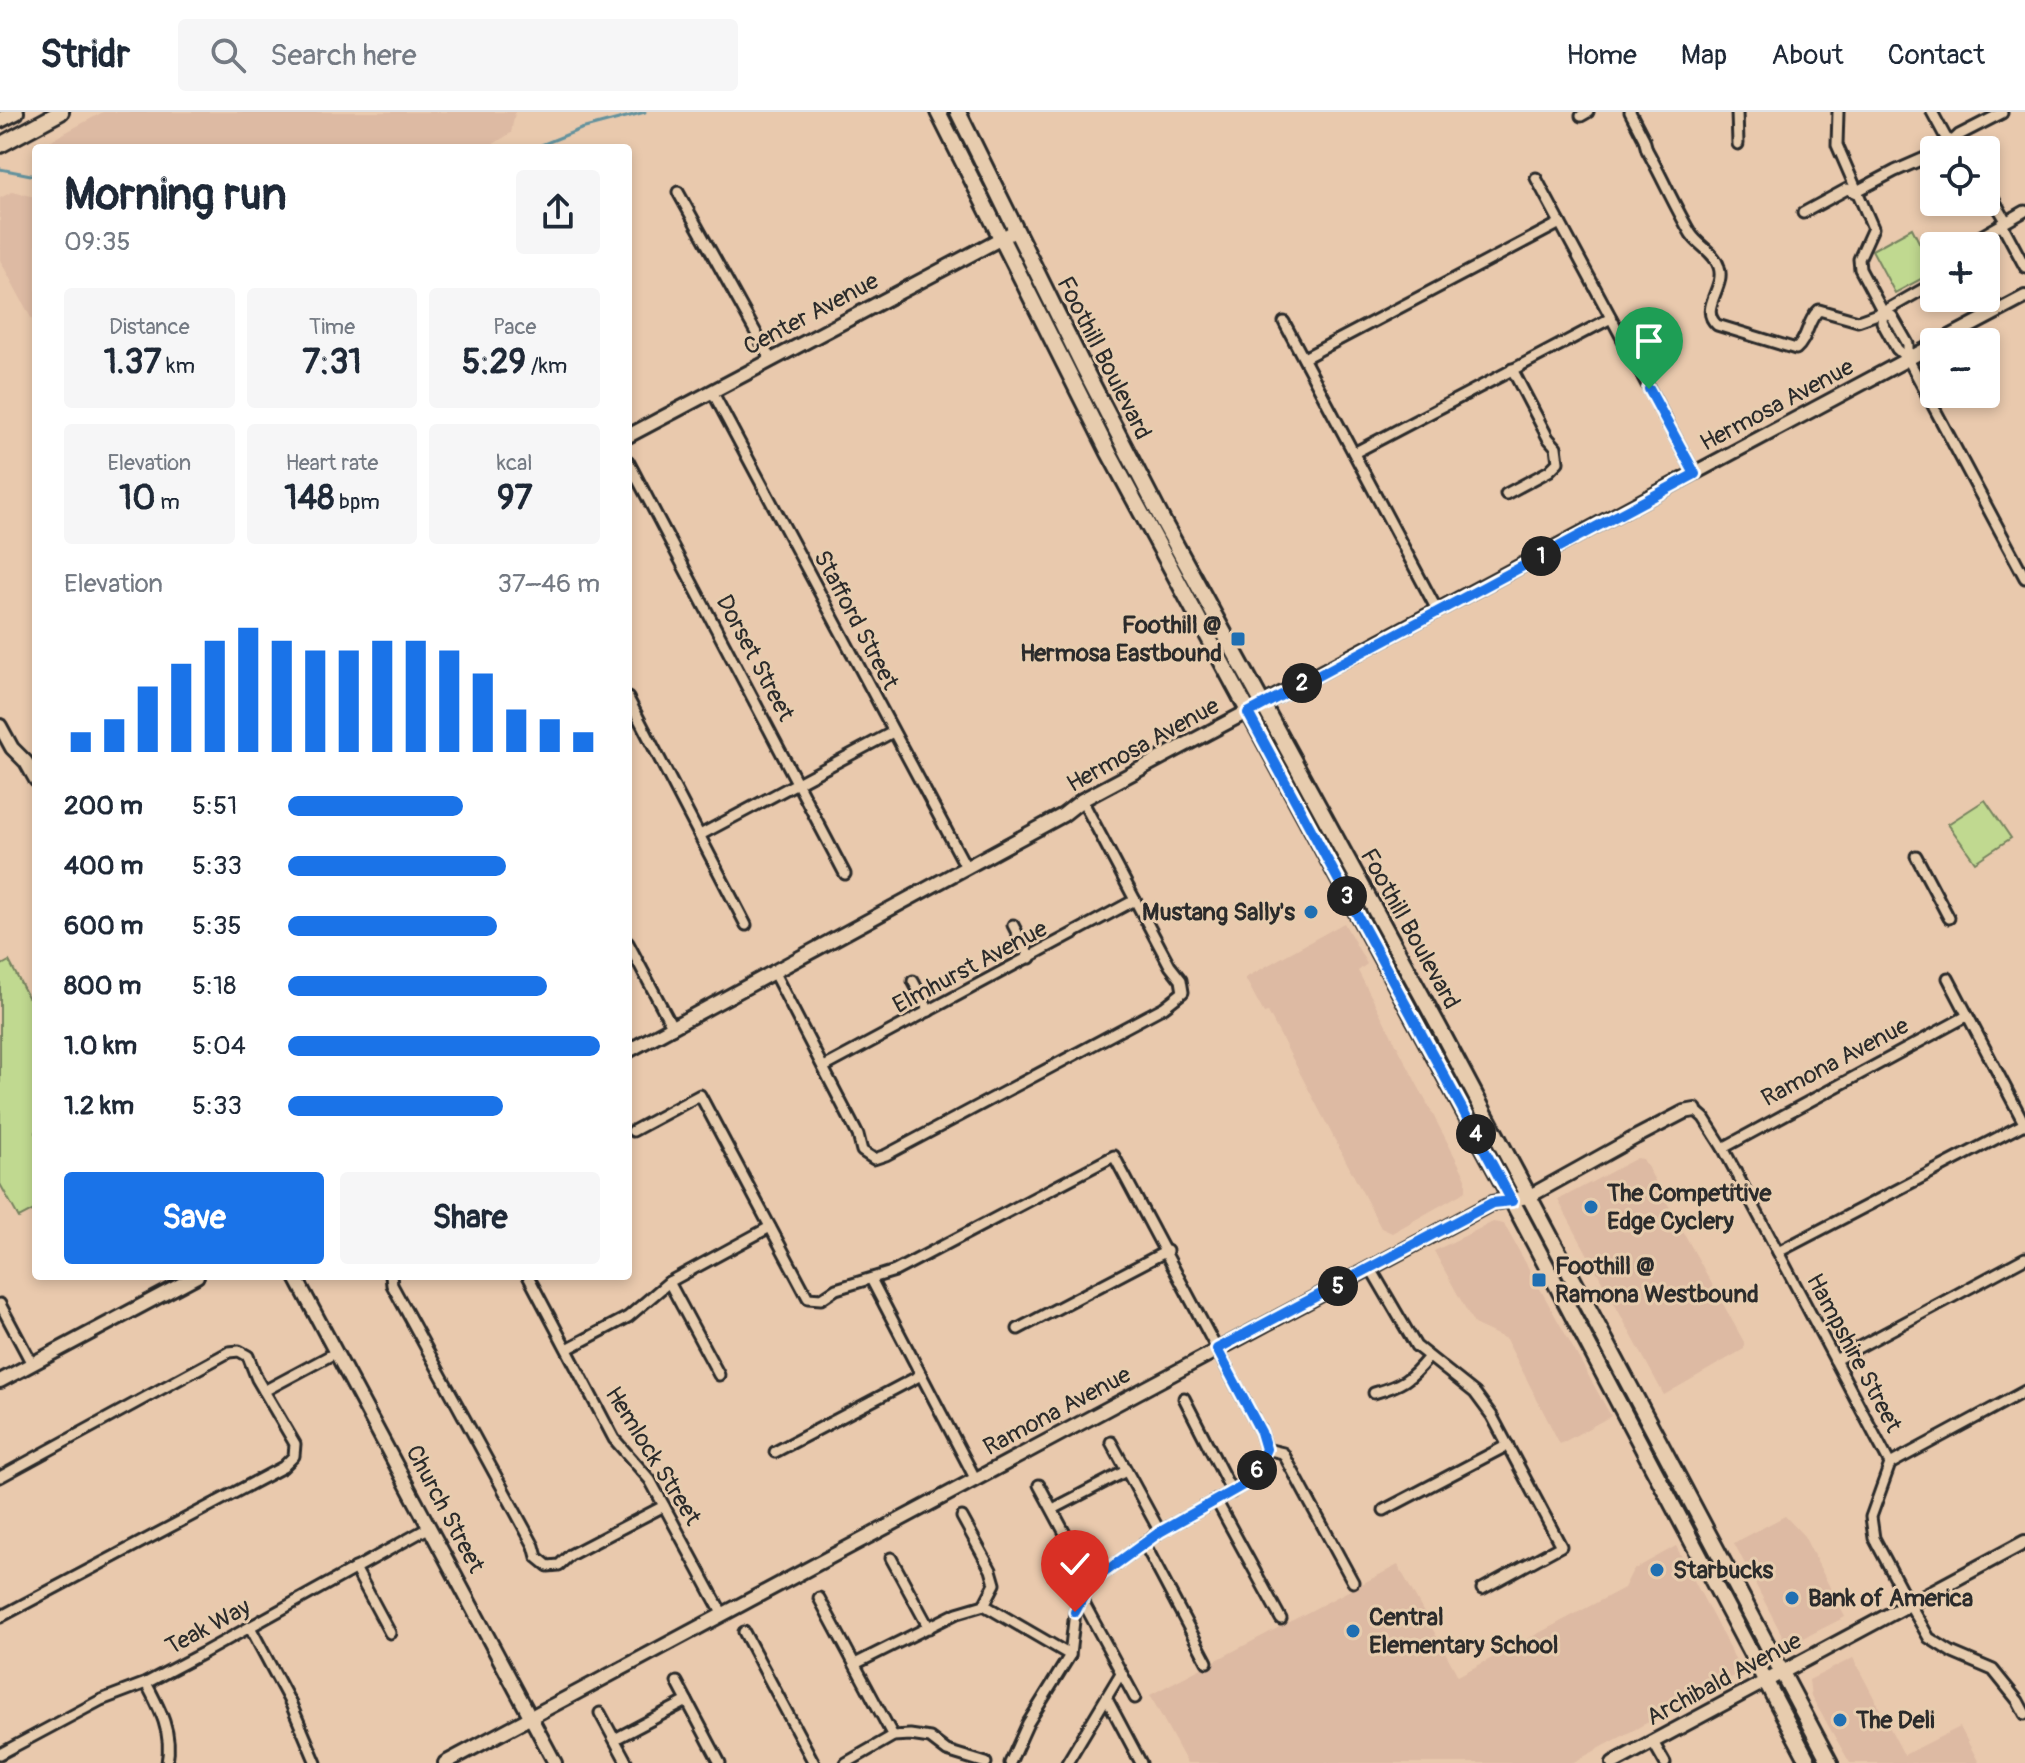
<!DOCTYPE html>
<meta charset="utf-8">
<style>
:root{--surface:#fff;--page:#f6f6f7;--text:#1f2937;--muted:#747a83;--line:#e0e1e3;--accent:#1a73e8}
body{margin:0;font-family:Pangolin,sans-serif;background:var(--page);color:var(--text);height:100vh;display:flex;flex-direction:column;font-size:30px;white-space:nowrap}
*{box-sizing:border-box;margin:0}
p{font-size:26px;color:var(--muted)}
.icon{flex:none;width:44px;height:44px;fill:none;stroke:currentColor;stroke-width:2;stroke-linecap:round;stroke-linejoin:round}
.map{position:relative;flex:1;overflow:hidden}
.sheet{position:absolute;left:32px;top:32px;width:600px;height:1136px;display:flex;flex-direction:column;background:var(--surface);border-radius:8px;box-shadow:0 4px 12px #0003}
.sheet>*{flex:none}
.fabs{position:absolute;left:1920px;top:24px;display:grid;gap:16px}
.fabs a{display:grid;place-items:center;width:80px;height:80px;border-radius:8px;background:var(--surface);box-shadow:0 4px 12px #0003;font-size:40px}
.pin{position:absolute;display:grid;place-items:center;width:68px;height:68px;color:#fff;margin:-82px -34px;border-radius:50% 50% 50% 0;rotate:-45deg;box-shadow:0 0 8px #0007}
.pin .icon{rotate:45deg}
.km{position:absolute;width:40px;height:40px;margin:-20px;border-radius:50%;background:#222;color:#fff;font-size:22px;line-height:40px;text-align:center}
.round{display:grid;place-items:center;flex:none;width:84px;height:84px;border-radius:8px;background:var(--page)}
.summary{display:flex;align-items:center;justify-content:space-between;height:136px;padding:0 32px}
h1{font-size:44px;font-weight:700;line-height:60px}
.metrics{display:grid;grid-template-columns:repeat(3,1fr);gap:12px;height:136px;padding:8px 32px}
.metrics div{display:grid;align-content:center;border-radius:8px;background:var(--page);text-align:center}
.metrics b{font-size:34px;font-weight:700}
.metrics small{font-size:22px;font-weight:400}
.metrics p{font-size:22px}
.chart{height:224px;padding:16px 32px}
.chart p{display:flex;justify-content:space-between}
.chart svg{width:100%;height:144px;margin-top:8px;stroke:var(--accent);stroke-width:6}
.primary-button{display:flex;gap:16px;margin-top:auto;padding:16px 32px}
.primary-button a{flex:1;height:92px;border-radius:8px;background:var(--accent);color:#fff;font-size:32px;font-weight:700;line-height:92px;text-align:center}
.primary-button a+a{background:var(--page);color:var(--text)}
ul{padding:0 32px;list-style:none;font-size:26px}
li{display:grid;grid-template-columns:128px 96px 1fr;align-items:center;height:60px}
li i{height:20px;border-radius:10px;background:var(--accent)}
header{display:flex;align-items:center;gap:48px;box-sizing:border-box;height:112px;padding:0 40px;background:var(--surface);border-bottom:2px solid var(--line)}
header strong{font-size:38px}
nav{display:flex;gap:44px;margin-inline-start:auto;font-size:28px}
.search{width:560px;height:72px;background:var(--page);display:flex;align-items:center;gap:20px;box-sizing:border-box;padding:0 28px;border-radius:8px;color:var(--muted);font-size:30px}
.map>svg:first-child{display:block}
</style>
<header>
<strong>Stridr</strong>
<div class="search"><svg class="icon" aria-label="search" viewBox="0 0 24 24"><circle cx="10" cy="10" r="6"/><path d="M15 15l6 6"/></svg>Search here</div>
<nav><a>Home</a><a>Map</a><a>About</a><a>Contact</a></nav>
</header>
<div class="map">
<svg width="2025" height="1651" viewBox="0 0 2025 1651">
<rect width="100%" height="100%" fill="#e9c9ad"/>
<filter id="ink" filterUnits="userSpaceOnUse"><feTurbulence type="fractalNoise" baseFrequency=".0125" numOctaves="2"/><feDisplacementMap in="SourceGraphic" scale="16" xChannelSelector="R" yChannelSelector="G"/><feConvolveMatrix kernelMatrix="1 2 1 2 8 2 1 2 1" color-interpolation-filters="sRGB"/></filter>
<g filter="url(#ink)">
<!-- built -->
<g fill="#ddbaa3">
<path d="M 103,0 L 515,0 L 511,21 L 487,36 L 46,36 L 50,29 Z"/>
<path d="M 12,80 L 36,85 L 36,215 L 0,148 L 0,86 Z"/>
<path d="M 1344,811 L 1367,852 L 1358,859 L 1466,1066 L 1466,1079 L 1392,1121 L 1381,1116 L 1268,900 L 1264,901 L 1245,866 Z"/>
<path d="M 1637,1046 L 1643,1047 L 1744,1230 L 1744,1237 L 1664,1283 L 1558,1088 Z"/>
<path d="M 1493,1110 L 1504,1112 L 1611,1304 L 1560,1332 L 1506,1227 L 1474,1212 L 1434,1139 Z"/>
<path d="M 1785,1404 L 1804,1424 L 1845,1505 L 1796,1530 L 1784,1527 L 1734,1431 Z"/>
<path d="M 1676,1434 L 1742,1560 L 1572,1651 L 1187,1651 L 1150,1583 L 1398,1453 L 1458,1564 L 1624,1476 L 1633,1458 Z"/>
<path d="M 1853,1546 L 1904,1643 L 1960,1615 L 1979,1651 L 1850,1651 L 1811,1584 L 1809,1568 Z"/>
</g>
<!-- green -->
<g fill="#c0d990" stroke="#76825e" stroke-width="2">
<path d="M 1912,116 L 1934,160 L 1895,181 L 1872,138 Z"/>
<path d="M 1985,688 L 2011,726 L 1975,750 L 1948,712 Z"/>
<path d="M 9,849 L 28,885 L 36,881 L 36,1097 L 19,1106 L 0,1072 L 0,854 Z"/>
</g>
<g fill="none" stroke-linecap="round" stroke-linejoin="round">
<!-- stream -->
<g stroke="#64929d" stroke-width="3">
<path d="M 534,36 L 581,17 L 645,0"/>
<path d="M 0,57 L 36,64"/>
</g>
<!-- street casing -->
<g stroke="#2b2b2b" stroke-width="15">
<g id="street">
<path d="M 1630,0 L 1644,27 L 1647,38 C 1662,65 1675,95 1691,122 C 1699,134 1715,141 1719,155 C 1726,176 1698,196 1717,213 L 1796,237 C 1808,227 1807,208 1819,198 L 1858,209 L 1883,200 L 1934,171"/>
<path d="M 1737,0 L 1738,32"/>
<path d="M 1838,0 L 1837,33 L 1873,116 L 1859,147 L 1860,157 L 1883,200 L 1882,210 L 1897,237 L 1908,247 L 2025,466"/>
<path d="M 1932,0 L 1946,26 L 1961,33 L 1963,38"/>
<path d="M 1581,4 L 1588,0"/>
<path d="M 1943,38 L 1959,23 L 2002,1"/>
<path d="M 1536,66 L 1695,362"/>
<path d="M 1986,74 L 2006,109"/>
<path d="M 678,80 L 771,248"/>
<path d="M 1803,101 L 1847,77 L 1855,80 L 1895,59 L 1934,42"/>
<path d="M 2002,112 L 2025,155"/>
<path d="M 1964,134 L 2025,99"/>
<path d="M 1883,200 L 1892,204 L 1908,232 L 1908,247"/>
<path d="M 1284,210 L 1437,498"/>
<path d="M 1304,246 L 1560,111"/>
<path d="M 712,279 L 966,755"/>
<path d="M 1354,341 L 1611,206"/>
<path d="M 628,349 L 845,762"/>
<path d="M 1506,382 L 1549,359 L 1558,350 L 1556,335 L 1548,326 L 1512,257"/>
<path d="M 628,586 L 746,813"/>
<path d="M 700,723 L 893,620"/>
<path d="M 1916,744 L 1949,806"/>
<path d="M 1013,813 L 1030,846"/>
<path d="M 628,831 L 673,916"/>
<path d="M 773,859 L 858,1023 L 862,1039 L 874,1047 L 886,1043 L 1164,895 L 1183,880 L 1181,868 L 1170,854 L 1082,688"/>
<path d="M 1948,866 L 2025,1013"/>
<path d="M 913,869 L 929,899"/>
<path d="M 824,955 L 1135,788"/>
<path d="M 1695,998 L 1704,1006 L 1723,1036 L 1890,1352 L 1871,1405 L 1874,1426 L 1901,1477 L 1929,1526 L 1953,1541 L 1993,1558 L 2018,1589 L 2025,1602"/>
<path d="M 633,1019 L 700,983 L 808,1186 L 821,1187 L 836,1177 L 895,1159 L 1114,1044 L 1261,1320 L 1266,1337"/>
<path d="M 1723,1036 L 1967,904"/>
<path d="M 1778,1140 L 2024,1012"/>
<path d="M 1371,1157 L 1416,1234 L 1475,1281 L 1492,1304 L 1561,1434 L 1482,1477"/>
<path d="M 391,1164 L 392,1173 L 534,1434 L 537,1445 L 548,1454 L 559,1453 L 570,1443 L 664,1394"/>
<path d="M 528,1164 L 614,1327 L 650,1368 L 723,1503"/>
<path d="M 871,1167 L 976,1368"/>
<path d="M 669,1170 L 719,1263"/>
<path d="M 0,1192 L 32,1252"/>
<path d="M 1018,1217 L 1167,1139"/>
<path d="M 567,1237 L 628,1205 L 669,1170 L 770,1115"/>
<path d="M 1835,1248 L 2025,1146"/>
<path d="M 264,1279 L 335,1241"/>
<path d="M 1374,1281 C 1402,1273 1410,1268 1428,1246"/>
<path d="M 1184,1286 L 1232,1380"/>
<path d="M 1111,1330 L 1160,1420"/>
<path d="M 1266,1337 L 1283,1341 L 1353,1470"/>
<path d="M 775,1340 L 921,1263"/>
<path d="M 1890,1352 L 2025,1279"/>
<path d="M 0,1365 L 229,1240 L 239,1239 L 248,1244 L 257,1267 L 295,1332 L 294,1344 L 283,1355 L 0,1505"/>
<path d="M 1039,1373 L 1091,1470"/>
<path d="M 1216,1388 L 1281,1507"/>
<path d="M 1053,1397 L 1126,1359"/>
<path d="M 1384,1398 L 1508,1333"/>
<path d="M 962,1405 L 991,1458 L 995,1472 L 984,1493"/>
<path d="M 1144,1431 L 1207,1550"/>
<path d="M 891,1446 L 929,1516"/>
<path d="M 355,1456 L 390,1521"/>
<path d="M 819,1486 L 893,1624"/>
<path d="M 1081,1486 L 1135,1586"/>
<path d="M 250,1515 L 291,1592 L 316,1651"/>
<path d="M 744,1520 L 814,1651"/>
<path d="M 855,1552 L 957,1501 L 984,1493 L 1070,1543"/>
<path d="M 677,1570 L 720,1651"/>
<path d="M 146,1571 C 160,1597 173,1621 167,1651"/>
<path d="M 1107,1587 L 1141,1651"/>
<path d="M 600,1601 L 627,1651"/>
<path d="M 615,1627 L 687,1589"/>
<path d="M 1653,1630 L 1665,1651"/>
<path d="M 0,1642 L 101,1588 L 146,1571 L 203,1541 L 430,1415"/>
<path d="M 846,1651 L 893,1624 L 910,1623 L 930,1626 L 947,1639 L 986,1651"/>
<path d="M 1010,1651 L 1028,1611 L 1070,1543 L 1075,1500 L 1091,1470 L 1160,1420 L 1252,1368 L 1266,1337"/>
<path d="M 1067,1651 L 1121,1561"/>
</g>
</g>
<!-- secondary casing -->
<g stroke="#2b2b2b" stroke-width="18">
<g id="secondary">
<path d="M 1940,230 L 2025,185"/>
<path d="M 628,324 L 1015,119"/>
<path d="M 0,614 L 12,636 L 26,650 L 36,668"/>
<path d="M 628,939 L 1063,703 L 1082,688 L 1934,233"/>
<path d="M 295,1164 L 555,1651"/>
<path d="M 0,1269 L 197,1164"/>
<path d="M 445,1651 L 1492,1091 L 1528,1085 L 1636,1025 L 1684,1000 L 1695,998"/>
<path d="M 1613,1651 L 2025,1430"/>
</g>
</g>
<!-- primary casing -->
<g stroke="#2b2b2b" stroke-width="20">
<g id="primary">
<path d="M 938,0 L 1109,341 L 1503,1072 L 1809,1651"/>
<path d="M 958,0 L 1084,256 L 1164,411 L 1440,917 L 1830,1651"/>
<path d="M 0,8 L 16,0"/>
<path d="M 0,33 L 61,0"/>
</g>
</g>
<!-- street -->
<use href="#street" stroke="#e7ccae" stroke-width="9"/>
<!-- secondary -->
<use href="#secondary" stroke="#e7ccae" stroke-width="12"/>
<!-- primary -->
<use href="#primary" stroke="#e7ccae" stroke-width="14"/>
</g>
</g>
<g fill="none" stroke-linecap="round" stroke-linejoin="round" filter="url(#ink)">
<!-- route casing -->
<g stroke="#fff" stroke-width="16">
<path id="route" d="M 1075,1500 L 1091,1470 L 1160,1420 L 1252,1368 L 1266,1337 L 1261,1320 L 1217,1237 L 1492,1091 L 1512,1089 L 1248,601 L 1695,362 L 1649,277"/>
</g>
<!-- route -->
<use href="#route" stroke="#1a73e8" stroke-width="10"/>
</g>
<!-- markers -->
<g fill="#1f6fb2" stroke="#e7ccae" stroke-width="3">
<rect x="1230" y="519" width="16" height="16" rx="4"/>
<circle cx="1311" cy="800" r="8"/>
<circle cx="1591" cy="1095" r="8"/>
<rect x="1531" y="1160" width="16" height="16" rx="4"/>
<circle cx="1657" cy="1458" r="8"/>
<circle cx="1792" cy="1486" r="8"/>
<circle cx="1353" cy="1519" r="8"/>
<circle cx="1840" cy="1608" r="8"/>
</g>
<g text-anchor="middle" dominant-baseline="central" stroke-width="6" stroke-linejoin="round" paint-order="stroke">
<!-- street labels -->
<g font-size="24" fill="#2b2b2b" stroke="#e7ccae">
<text transform="translate(811 202) rotate(-28)">Center Avenue</text>
<text transform="translate(1104 246) rotate(63)">Foothill Boulevard</text>
<text transform="translate(1777 293) rotate(-28)">Hermosa Avenue</text>
<text transform="translate(856 508) rotate(62)">Stafford Street</text>
<text transform="translate(755 546) rotate(62)">Dorset Street</text>
<text transform="translate(1143 633) rotate(-29)">Hermosa Avenue</text>
<text transform="translate(1410 817) rotate(61)">Foothill Boulevard</text>
<text transform="translate(970 855) rotate(-28)">Elmhurst Avenue</text>
<text transform="translate(1835 950) rotate(-28)">Ramona Avenue</text>
<text transform="translate(1854 1241) rotate(62)">Hampshire Street</text>
<text transform="translate(1057 1299) rotate(-28)">Ramona Avenue</text>
<text transform="translate(653 1344) rotate(58)">Hemlock Street</text>
<text transform="translate(445 1397) rotate(62)">Church Street</text>
<text transform="translate(208 1515) rotate(-28)">Teak Way</text>
<text transform="translate(1724 1567) rotate(-28)">Archibald Avenue</text>
</g>
<!-- poi labels -->
<g font-size="24" font-weight="bold" fill="#2b2b2b" stroke="#e7ccae" text-anchor="start">
<text x="1222" y="513" text-anchor="end">Foothill @<tspan x="1222" dy="28">Hermosa Eastbound</tspan></text>
<text x="1295" y="800" text-anchor="end">Mustang Sally's</text>
<text x="1607" y="1081">The Competitive<tspan x="1607" dy="28">Edge Cyclery</tspan></text>
<text x="1555" y="1154">Foothill @<tspan x="1555" dy="28">Ramona Westbound</tspan></text>
<text x="1673" y="1458">Starbucks</text>
<text x="1808" y="1486">Bank of America</text>
<text x="1369" y="1505">Central<tspan x="1369" dy="28">Elementary School</tspan></text>
<text x="1856" y="1608">The Deli</text>
</g>
</g>
</svg>
<div class="fabs">
<a><svg class="icon" aria-label="locate" viewBox="0 0 24 24"><circle cx="12" cy="12" r="6"/><path d="M12 2v4M12 18v4M2 12h4M18 12h4"/></svg></a>
<a>+</a>
<a>−</a>
</div>
<div class="pin" style="left:1649px;top:277px;background:#1e9e55"><svg class="icon" aria-label="arrive" viewBox="0 0 24 24"><path d="M6 21V4h12l-3 4 3 4H6"/></svg></div>
<div class="pin" style="left:1075px;top:1500px;background:#d93025"><svg class="icon" aria-label="check" viewBox="0 0 24 24"><path d="M5 12l5 5 9-10"/></svg></div>
<b class="km" style="left:1541px;top:444px">1</b>
<b class="km" style="left:1302px;top:571px">2</b>
<b class="km" style="left:1347px;top:784px">3</b>
<b class="km" style="left:1476px;top:1022px">4</b>
<b class="km" style="left:1338px;top:1174px">5</b>
<b class="km" style="left:1257px;top:1358px">6</b>
<section class="sheet">
<div class="summary"><div><h1>Morning run</h1><p>09:35</p></div><a class="round"><svg class="icon" aria-label="share" viewBox="0 0 24 24"><path d="M12 15V3M7 8l5-5 5 5M5 13v7h14v-7"/></svg></a></div>
<div class="metrics">
<div><p>Distance</p><b>1.37<small> km</small></b></div>
<div><p>Time</p><b>7:31</b></div>
<div><p>Pace</p><b>5:29<small> /km</small></b></div>
</div>
<div class="metrics">
<div><p>Elevation</p><b>10<small> m</small></b></div>
<div><p>Heart rate</p><b>148<small> bpm</small></b></div>
<div><p>kcal</p><b>97</b></div>
</div>
<div class="chart"><p><span>Elevation</span>37–46 m</p>
<svg viewBox="0 0 160 44" preserveAspectRatio="none"><path d="M5 44V38M15 44V34M25 44V24M35 44V17M45 44V10M55 44V6M65 44V10M75 44V13M85 44V13M95 44V10M105 44V10M115 44V13M125 44V20M135 44V31M145 44V34M155 44V38"/></svg>
</div>
<ul>
<li><b>200 m</b>5:51<i style="width:56%"></i></li>
<li><b>400 m</b>5:33<i style="width:70%"></i></li>
<li><b>600 m</b>5:35<i style="width:67%"></i></li>
<li><b>800 m</b>5:18<i style="width:83%"></i></li>
<li><b>1.0 km</b>5:04<i style="width:100%"></i></li>
<li><b>1.2 km</b>5:33<i style="width:69%"></i></li>
</ul>
<div class="primary-button"><a>Save</a><a>Share</a></div>
</section>
</div>
